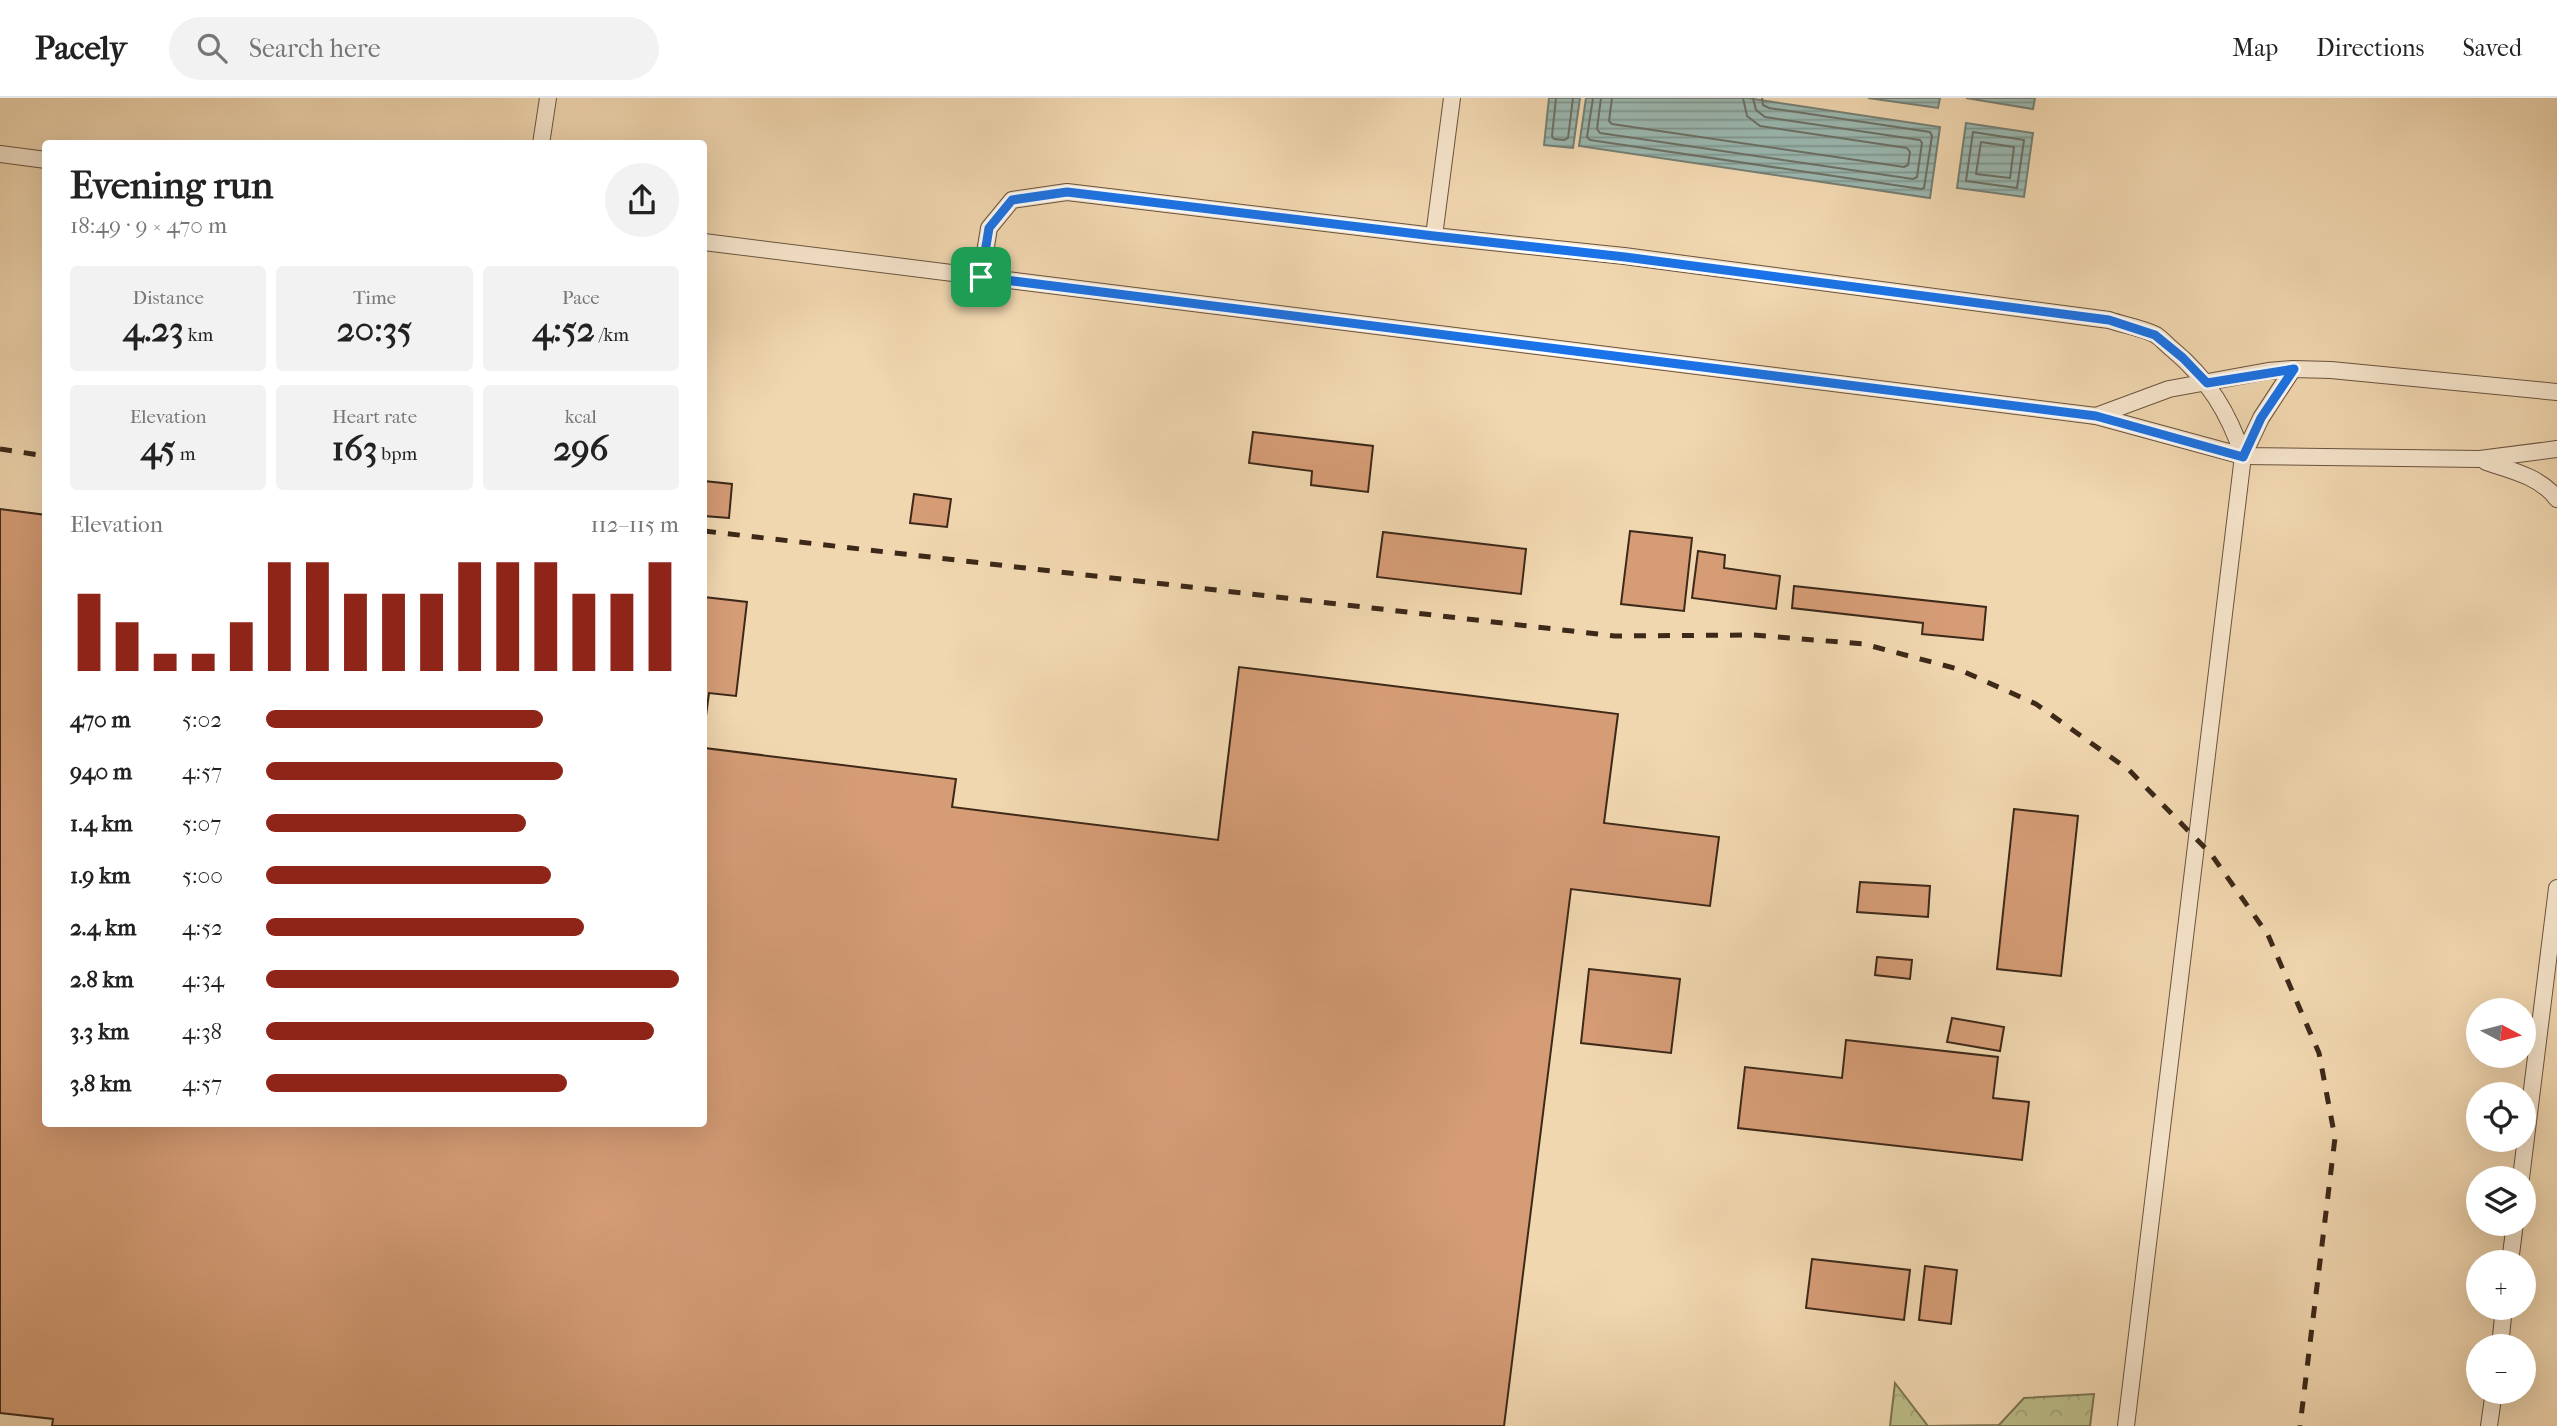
<!DOCTYPE html>
<meta charset="utf-8">
<style>
:root{--surface:#fff;--page:#f2f2f2;--text:#222;--muted:#767676;--line:#e0e0e0;--accent:#8f2418}
body{margin:0;font-family:"IM FELL French Canon",serif;background:var(--page);color:var(--text);height:100vh;display:flex;flex-direction:column;font-size:26px;white-space:nowrap}
*{box-sizing:border-box;margin:0}
p{font-size:23px;color:var(--muted)}
.icon{flex:none;width:38px;height:38px;fill:none;stroke:currentColor;stroke-width:2;stroke-linecap:round;stroke-linejoin:round}
.map{position:relative;flex:1;overflow:hidden}
.drawer{position:absolute;left:42px;top:42px;width:665px;height:987px;display:flex;flex-direction:column;background:var(--surface);border-radius:7px;box-shadow:0 7px 28px #0002}
.drawer>*{flex:none}
.needle{width:46px;rotate:97deg}
.tools{position:absolute;left:2466px;top:900px;display:grid;gap:14px}
.tools a{display:grid;place-items:center;width:70px;height:70px;border-radius:50%;background:var(--surface);box-shadow:0 7px 28px #0002;font-size:35px}
.pin{position:absolute;display:grid;place-items:center;width:60px;height:60px;color:#fff;margin:-30px;border-radius:14px;box-shadow:0 4px 10px #0006}
.round{display:grid;place-items:center;flex:none;width:74px;height:74px;border-radius:37px;background:var(--page)}
.summary{display:flex;align-items:center;justify-content:space-between;height:119px;padding:0 28px}
h1{font-size:38px;font-weight:700;line-height:52px}
.metrics{display:grid;grid-template-columns:repeat(3,1fr);gap:10px;height:119px;padding:7px 28px}
.metrics div{display:grid;align-content:center;border-radius:7px;background:var(--page);text-align:center}
.metrics b{font-size:35px;font-weight:700}
.metrics small{font-size:19px;font-weight:400}
.metrics p{font-size:19px}
.chart{height:196px;padding:14px 28px}
.chart p{display:flex;justify-content:space-between}
.chart svg{width:100%;height:126px;margin-top:7px;stroke:var(--accent);stroke-width:6}
ul{padding:0 28px;list-style:none;font-size:23px}
li{display:grid;grid-template-columns:112px 84px 1fr;align-items:center;height:52px}
li i{height:18px;border-radius:9px;background:var(--accent)}
header{display:flex;align-items:center;gap:42px;box-sizing:border-box;height:98px;padding:0 35px;background:var(--surface);border-bottom:2px solid var(--line)}
header strong{font-size:33px}
nav{display:flex;gap:38px;margin-inline-start:auto;font-size:24px}
.search{width:490px;height:63px;background:var(--page);display:flex;align-items:center;gap:18px;box-sizing:border-box;padding:0 24px;border-radius:38px;color:var(--muted);font-size:26px}
.map>svg:first-child{display:block}
</style>
<header>
<strong>Pacely</strong>
<div class="search"><svg class="icon" aria-label="search" viewBox="0 0 24 24"><circle cx="10" cy="10" r="6"/><path d="M15 15l6 6"/></svg>Search here</div>
<nav><a>Map</a><a>Directions</a><a>Saved</a></nav>
</header>
<div class="map">
<svg width="2557" height="1328" viewBox="0 0 2557 1328">
<defs>
<pattern id="forest-crowns" width="20" height="18" patternUnits="userSpaceOnUse" patternTransform="scale(1.75)"><rect width="20" height="18" fill="#bcbe8a"/><path d="M2 6a3 3 0 1 1 6 0M12 15a3 3 0 1 1 6 0" fill="none" stroke="#a2a376"/></pattern>
<pattern id="water-rules" width="6" height="5" patternUnits="userSpaceOnUse" patternTransform="scale(1.75)"><rect width="6" height="5" fill="#9bb8b1"/><path d="M0 2.5h6" fill="none" stroke="#80968f"/></pattern>
</defs>
<rect width="100%" height="100%" fill="#f1d7b0"/>
<filter id="stains"><feTurbulence type="fractalNoise" baseFrequency=".00286" numOctaves="4"/><feColorMatrix values="0 0 0 0 .2 0 0 0 0 .09 0 0 0 0 .02 0 0 0 .5 -.17"/></filter>
<radialGradient id="worn" r=".72"><stop offset=".6" stop-color="#630" stop-opacity="0"/><stop offset="1" stop-color="#630" stop-opacity=".3"/></radialGradient>
<!-- forest -->
<path fill="url(#forest-crowns)" stroke="#7c7452" stroke-width="2" d="M 1895,1285 L 1928,1328 L 1999,1327 L 2024,1300 L 2094,1296 L 2090,1328 L 1890,1328 Z"/>
<!-- water -->
<g fill="url(#water-rules)" stroke="#757f74" stroke-width="2">
<path d="M 1549,0 L 1580,0 L 1573,50 L 1544,47 Z"/>
<path d="M 1586,0 L 1747,0 L 1940,29 L 1930,100 L 1579,48 Z"/>
<path d="M 1868,0 L 1940,0 L 1938,10 Z"/>
<path d="M 1966,0 L 2035,0 L 2033,11 Z"/>
<path d="M 1966,25 L 2033,35 L 2024,99 L 1957,90 Z"/>
</g>
<g fill="none" stroke-linecap="round" stroke-linejoin="round">
<!-- shore -->
<g stroke="#6c7065" stroke-width="2">
<path d="M 1556,0 L 1552,38 L 1554,41 L 1564,42 L 1568,40 L 1573,0"/>
<path d="M 1593,0 L 1587,39 L 1590,42 L 1921,91 L 1924,90 L 1932,38 L 1930,34 L 1769,10 L 1763,7 L 1762,0"/>
<path d="M 1601,0 L 1597,31 L 1600,35 L 1913,81 L 1917,79 L 1922,45 L 1920,42 L 1765,19 L 1756,12 L 1753,0"/>
<path d="M 1612,0 L 1609,23 L 1612,26 L 1904,69 L 1908,67 L 1910,54 L 1907,50 L 1760,28 L 1747,18 L 1743,0"/>
<path d="M 1973,34 L 2024,42 L 2017,90 L 1966,83 Z"/>
<path d="M 1981,44 L 2014,49 L 2010,80 L 1976,76 Z"/>
</g>
</g>
<!-- building -->
<g fill="#d59c76" stroke="#3d2919" stroke-width="2">
<path d="M 1253,334 L 1373,348 L 1368,394 L 1311,387 L 1312,373 L 1249,365 Z"/>
<path d="M 704,383 L 732,386 L 729,420 L 704,418 Z"/>
<path d="M 914,396 L 951,401 L 947,429 L 910,425 Z"/>
<path d="M 0,411 L 46,417 L 46,1026 L 704,1026 L 704,650 L 956,681 L 952,709 L 1218,742 L 1239,569 L 1618,616 L 1604,725 L 1719,739 L 1710,808 L 1571,791 L 1504,1328 L 52,1328 L 53,1321 L 0,1315 Z"/>
<path d="M 1630,433 L 1692,440 L 1684,513 L 1621,506 Z"/>
<path d="M 1383,434 L 1526,451 L 1521,496 L 1377,479 Z"/>
<path d="M 1698,453 L 1725,457 L 1724,470 L 1780,478 L 1776,511 L 1692,500 Z"/>
<path d="M 1794,488 L 1986,509 L 1983,542 L 1922,536 L 1923,525 L 1792,510 Z"/>
<path d="M 704,499 L 747,504 L 736,598 L 709,595 L 704,633 Z"/>
<path d="M 2014,711 L 2078,718 L 2061,878 L 1997,871 Z"/>
<path d="M 1860,784 L 1930,788 L 1928,819 L 1857,814 Z"/>
<path d="M 1877,859 L 1912,862 L 1910,881 L 1875,877 Z"/>
<path d="M 1589,871 L 1680,881 L 1671,955 L 1581,945 Z"/>
<path d="M 1952,920 L 2004,929 L 2000,953 L 1947,944 Z"/>
<path d="M 1846,942 L 1998,959 L 1993,1000 L 2029,1004 L 2022,1062 L 1738,1030 L 1745,969 L 1842,980 Z"/>
<path d="M 1812,1161 L 1910,1172 L 1904,1222 L 1806,1210 Z"/>
<path d="M 1925,1168 L 1957,1172 L 1951,1226 L 1919,1222 Z"/>
</g>
<g fill="none" stroke-linecap="round" stroke-linejoin="round">
<!-- service casing -->
<g stroke="#6a543f" stroke-width="18">
<g id="service">
<path d="M 541,46 L 548,0"/>
<path d="M 0,56 L 46,62"/>
<path d="M 1434,138 L 1452,0"/>
<path d="M 704,144 L 2096,318 L 2243,358 L 2480,361 L 2557,351"/>
<path d="M 981,179 L 989,130 L 1012,102 L 1067,94 L 1434,138 L 1624,158 L 2109,222 C 2123,227 2143,230 2156,237 C 2162,241 2167,247 2172,251 C 2208,281 2229,315 2243,358"/>
<path d="M 2096,318 L 2169,291 L 2268,273 L 2293,271 L 2331,272 L 2557,294"/>
<path d="M 2486,364 C 2511,372 2541,379 2557,401"/>
<path d="M 2521,1080 L 2557,790"/>
<path d="M 2510,1164 L 2515,1125"/>
<path d="M 2500,1248 L 2504,1209"/>
<path d="M 2126,1328 L 2243,358 L 2261,320 L 2293,271"/>
<path d="M 2489,1328 L 2494,1293"/>
</g>
</g>
<!-- service -->
<use href="#service" stroke="#f6e5cc" stroke-width="16"/>
<!-- rail -->
<g stroke="#3d2919" stroke-width="5" stroke-dasharray="12 12" stroke-linecap="butt">
<path d="M 0,351 L 46,358"/>
<path d="M 704,433 L 1615,538 L 1754,537 L 1864,546 L 1958,571 L 2036,606 L 2129,672 L 2211,756 L 2268,837 L 2319,955 L 2335,1040 L 2300,1328"/>
</g>
</g>
<g fill="none" stroke-linecap="round" stroke-linejoin="round">
<!-- route casing -->
<g stroke="#fff" stroke-width="14">
<path id="route" d="M 1067,94 L 1434,138 L 1625,159 L 2109,222 L 2155,237 L 2183,260 L 2207,285 L 2294,271 L 2261,320 L 2243,359 L 2096,318 L 981,179 L 989,130 L 1012,102 Z"/>
</g>
<!-- route -->
<use href="#route" stroke="#1a73e8" stroke-width="9"/>
</g>
<rect width="100%" height="100%" filter="url(#stains)"/>
<rect width="100%" height="100%" fill="url(#worn)"/>
</svg>
<div class="tools">
<a><svg class="needle" viewBox="-14 -14 28 28"><path d="M0-13l5 13h-10z" fill="#e53935"/><path d="M0 13l5-13h-10z" fill="#767676"/></svg></a>
<a><svg class="icon" aria-label="locate" viewBox="0 0 24 24"><circle cx="12" cy="12" r="6"/><path d="M12 2v4M12 18v4M2 12h4M18 12h4"/></svg></a>
<a><svg class="icon" aria-label="layers" viewBox="0 0 24 24"><path d="M12 4l9 5-9 5-9-5zM3 14l9 5 9-5"/></svg></a>
<a>+</a>
<a>−</a>
</div>
<div class="pin" style="left:981px;top:179px;background:#1e9e55"><svg class="icon" aria-label="arrive" viewBox="0 0 24 24"><path d="M6 21V4h12l-3 4 3 4H6"/></svg></div>
<section class="drawer">
<div class="summary"><div><h1>Evening run</h1><p>18:49 · 9 × 470 m</p></div><a class="round"><svg class="icon" aria-label="share" viewBox="0 0 24 24"><path d="M12 15V3M7 8l5-5 5 5M5 13v7h14v-7"/></svg></a></div>
<div class="metrics">
<div><p>Distance</p><b>4.23<small> km</small></b></div>
<div><p>Time</p><b>20:35</b></div>
<div><p>Pace</p><b>4:52<small> /km</small></b></div>
</div>
<div class="metrics">
<div><p>Elevation</p><b>45<small> m</small></b></div>
<div><p>Heart rate</p><b>163<small> bpm</small></b></div>
<div><p>kcal</p><b>296</b></div>
</div>
<div class="chart"><p><span>Elevation</span>112–115 m</p>
<svg viewBox="0 0 160 44" preserveAspectRatio="none"><path d="M5 44V17M15 44V27M25 44V38M35 44V38M45 44V27M55 44V6M65 44V6M75 44V17M85 44V17M95 44V17M105 44V6M115 44V6M125 44V6M135 44V17M145 44V17M155 44V6"/></svg>
</div>
<ul>
<li><b>470 m</b>5:02<i style="width:67%"></i></li>
<li><b>940 m</b>4:57<i style="width:72%"></i></li>
<li><b>1.4 km</b>5:07<i style="width:63%"></i></li>
<li><b>1.9 km</b>5:00<i style="width:69%"></i></li>
<li><b>2.4 km</b>4:52<i style="width:77%"></i></li>
<li><b>2.8 km</b>4:34<i style="width:100%"></i></li>
<li><b>3.3 km</b>4:38<i style="width:94%"></i></li>
<li><b>3.8 km</b>4:57<i style="width:73%"></i></li>
</ul>
</section>
</div>
